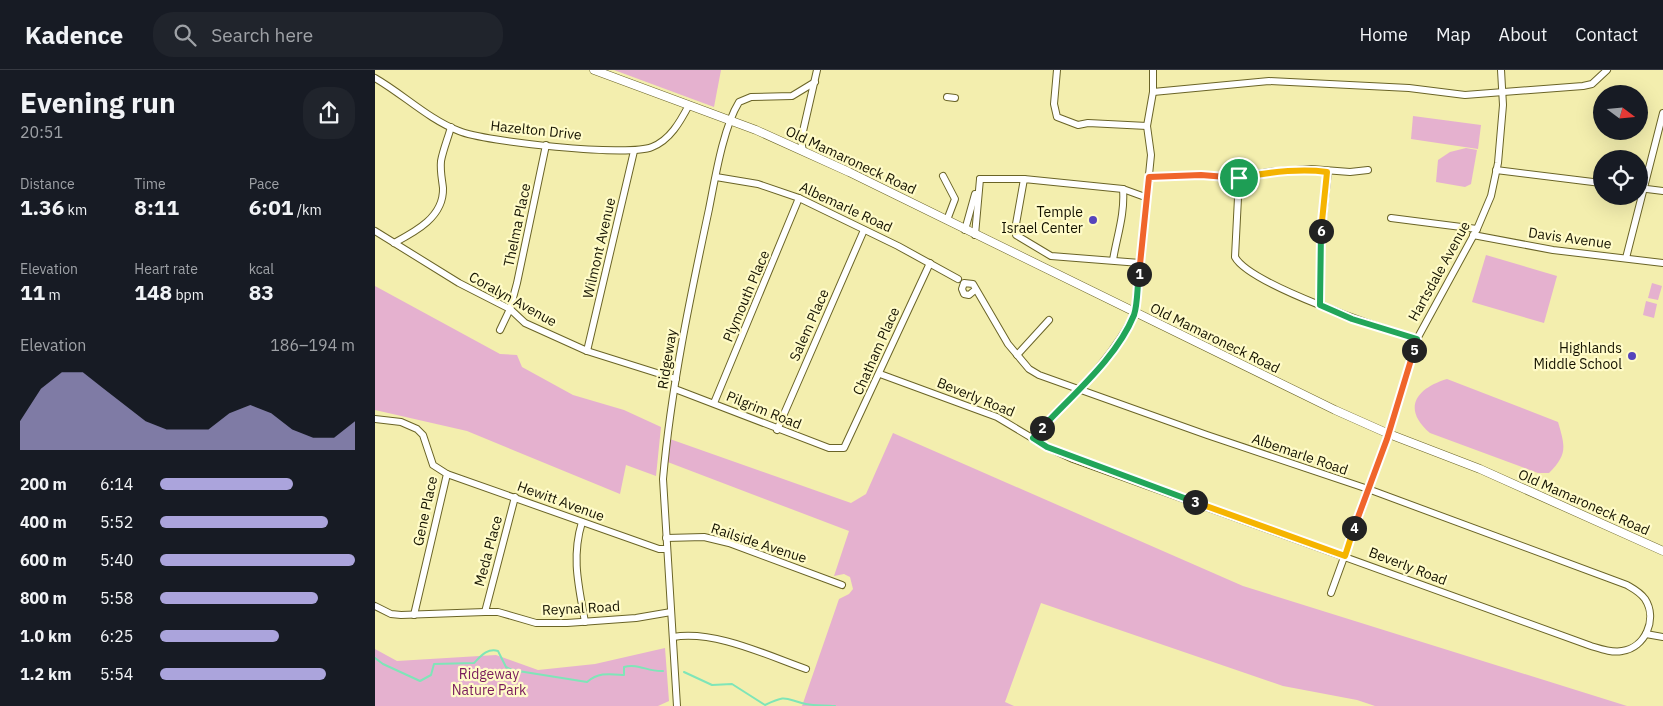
<!DOCTYPE html>
<meta charset="utf-8">
<style>
:root{--surface:#171b24;--page:#20242c;--text:#f1f3f6;--muted:#9ea1a6;--line:#363941;--accent:#aba4dc}
body{margin:0;font-family:"IBM Plex Sans",sans-serif;background:var(--page);color:var(--text);height:100vh;display:flex;flex-direction:column;font-size:19px;white-space:nowrap}
*{box-sizing:border-box;margin:0}
p{font-size:16px;color:var(--muted)}
.icon{flex:none;width:28px;height:28px;fill:none;stroke:currentColor;stroke-width:2;stroke-linecap:round;stroke-linejoin:round}
.map{position:relative;flex:1;overflow:hidden}
.side{display:flex;flex-direction:column;background:var(--surface);width:375px}
.side>*{flex:none}
.needle{width:32px;rotate:106deg}
.controls{position:absolute;left:1218px;top:15px;display:grid;gap:10px}
.controls a{display:grid;place-items:center;width:55px;height:55px;border-radius:50%;background:var(--surface);box-shadow:0 5px 20px #0002;font-size:25px}
.pin{position:absolute;display:grid;place-items:center;width:42px;height:42px;color:#fff;margin:-21px;border:2px solid #fff;border-radius:50%;box-shadow:0 1px 5px #0007}
.km{position:absolute;width:25px;height:25px;margin:-12px;border-radius:50%;background:#222;color:#fff;font-size:14px;line-height:25px;text-align:center}
.round{display:grid;place-items:center;flex:none;width:52px;height:52px;border-radius:20px;background:var(--page)}
.head{display:flex;align-items:center;justify-content:space-between;height:85px;padding:0 20px}
h1{font-size:28px;font-weight:800;line-height:38px}
.stats{display:grid;grid-template-columns:repeat(3,1fr);gap:8px;height:85px;padding:5px 20px}
.stats div{display:grid;align-content:center}
.stats b{font-size:21px;font-weight:800}
.stats small{font-size:14px;font-weight:400}
.stats p{font-size:14px}
.chart{height:140px;padding:10px 20px}
.chart p{display:flex;justify-content:space-between}
.chart svg{width:100%;height:90px;margin-top:5px;fill:var(--accent);opacity:.7}
ul{padding:0 20px;list-style:none;font-size:16px}
li{display:grid;grid-template-columns:80px 60px 1fr;align-items:center;height:38px}
li i{height:12px;border-radius:6px;background:var(--accent)}
header{display:flex;align-items:center;gap:30px;box-sizing:border-box;height:70px;padding:0 25px;background:var(--surface);border-bottom:1px solid var(--line)}
header strong{font-size:24px}
nav{display:flex;gap:28px;margin-inline-start:auto;font-size:18px}
.search{width:350px;height:45px;background:var(--page);display:flex;align-items:center;gap:12px;box-sizing:border-box;padding:0 18px;border-radius:20px;color:var(--muted);font-size:19px}
main{display:flex;flex:1;min-height:0}
.map>svg:first-child{display:block}
</style>
<header>
<strong>Kadence</strong>
<div class="search"><svg class="icon" aria-label="search" viewBox="0 0 24 24"><circle cx="10" cy="10" r="6"/><path d="M15 15l6 6"/></svg>Search here</div>
<nav><a>Home</a><a>Map</a><a>About</a><a>Contact</a></nav>
</header>
<main>
<section class="side">
<div class="head"><div><h1>Evening run</h1><p>20:51</p></div><a class="round"><svg class="icon" aria-label="share" viewBox="0 0 24 24"><path d="M12 15V3M7 8l5-5 5 5M5 13v7h14v-7"/></svg></a></div>
<div class="stats">
<div><p>Distance</p><b>1.36<small> km</small></b></div>
<div><p>Time</p><b>8:11</b></div>
<div><p>Pace</p><b>6:01<small> /km</small></b></div>
</div>
<div class="stats">
<div><p>Elevation</p><b>11<small> m</small></b></div>
<div><p>Heart rate</p><b>148<small> bpm</small></b></div>
<div><p>kcal</p><b>83</b></div>
</div>
<div class="chart"><p><span>Elevation</span>186–194 m</p>
<svg viewBox="0 0 160 44" preserveAspectRatio="none"><path d="M0 44V30L10 14L20 6L30 6L40 14L50 22L60 30L70 34L80 34L90 34L100 26L110 22L120 26L130 34L140 38L150 38L160 30V44z"/></svg>
</div>
<ul>
<li><b>200 m</b>6:14<i style="width:68%"></i></li>
<li><b>400 m</b>5:52<i style="width:86%"></i></li>
<li><b>600 m</b>5:40<i style="width:100%"></i></li>
<li><b>800 m</b>5:58<i style="width:81%"></i></li>
<li><b>1.0 km</b>6:25<i style="width:61%"></i></li>
<li><b>1.2 km</b>5:54<i style="width:85%"></i></li>
</ul>
</section>
<div class="map">
<svg width="1288" height="636" viewBox="0 0 1288 636">
<rect width="100%" height="100%" fill="#f3eeae"/>
<!-- green -->
<g fill="#e5b1cf">
<path d="M 239,0 L 346,0 L 339,37 Z"/>
<path d="M 1038,46 L 1106,55 L 1103,79 L 1036,69 Z"/>
<path d="M 1091,78 L 1102,80 L 1096,114 L 1090,117 L 1061,112 L 1063,90 L 1075,82 Z"/>
<path d="M 1111,185 L 1182,206 L 1169,253 L 1097,232 Z"/>
<path d="M 1277,213 L 1287,216 L 1283,230 L 1273,228 Z"/>
<path d="M 0,216 L 125,284 L 142,285 L 147,297 L 198,325 L 249,340 L 286,357 L 281,406 L 251,395 L 245,424 L 92,361 L 0,340 Z"/>
<path d="M 1271,231 L 1282,234 L 1279,248 L 1268,245 Z"/>
<path d="M 1072,309 L 1183,352 C 1190,376 1193,384 1174,403 L 1163,403 L 1055,363 C 1026,338 1042,318 1072,309 Z"/>
<path d="M 518,363 L 868,516 L 1252,636 L 1000,636 L 982,630 L 908,616 L 666,533 L 630,632 L 639,636 L 427,636 L 464,529 L 474,524 L 478,519 L 475,507 L 469,504 L 459,506 L 474,461 L 290,391 L 292,368 L 476,433 L 491,424 Z"/>
<path d="M 290,578 L 294,631 L 283,636 L 0,636 L 0,579 L 22,591 L 121,585 L 163,600 L 220,594 Z"/>
</g>
<g fill="none" stroke-linecap="round" stroke-linejoin="round">
<!-- stream -->
<g stroke="#7fe5b8" stroke-width="2">
<path d="M 0,588 L 8,594 L 45,611 L 56,605 L 59,594 L 99,593 C 106,586 112,578 123,581 L 131,597 L 137,600 L 212,612 C 224,602 234,604 249,605 L 249,597 C 263,593 273,602 288,601"/>
<path d="M 309,602 L 337,615 L 357,614 L 390,635 C 413,624 409,629 431,634 C 440,636 450,635 460,636"/>
</g>
<!-- minor casing -->
<g stroke="#6a6427" stroke-width="8">
<g id="minor">
<path d="M 682,0 L 679,34 L 682,47 L 703,55 L 713,53 L 772,56"/>
<path d="M 0,8 C 28,24 53,49 84,61 C 110,72 253,87 277,77 C 295,70 305,52 314,35"/>
<path d="M 778,22 L 894,11 L 1034,18 L 1090,25 L 1208,16 L 1217,14 L 1232,0"/>
<path d="M 572,27 L 580,28"/>
<path d="M 428,81 L 426,70 L 442,0"/>
<path d="M 1121,100 L 1226,113"/>
<path d="M 568,106 L 580,129 L 572,150"/>
<path d="M 341,107 L 383,114 L 424,128 L 523,176 L 583,209"/>
<path d="M 774,107 L 826,105 L 864,108 L 893,102 L 936,99 L 975,102 L 993,100"/>
<path d="M 864,108 L 860,187 C 875,215 1008,259 1042,269"/>
<path d="M 605,109 L 649,109"/>
<path d="M 1264,118 L 1288,121"/>
<path d="M 1016,148 L 1102,159"/>
<path d="M 590,160 L 600,124"/>
<path d="M 0,161 L 84,213 L 135,239 L 150,253 L 212,281 L 301,309"/>
<path d="M 600,165 L 605,109"/>
<path d="M 1098,165 L 1178,180 L 1288,193"/>
<path d="M 19,173 C 40,162 69,147 68,118 C 67,109 65,101 66,91 C 68,80 73,68 76,57"/>
<path d="M 1251,188 L 1288,43"/>
<path d="M 738,190 C 742,166 750,144 748,119"/>
<path d="M 765,193 L 676,186 L 641,165 L 641,154 L 649,109 L 748,119 L 770,127"/>
<path d="M 945,235 L 946,163 L 953,102"/>
<path d="M 125,260 L 135,239 L 142,213 L 171,75"/>
<path d="M 212,281 L 259,81"/>
<path d="M 642,285 L 674,250"/>
<path d="M 505,304 L 622,347 L 672,377 L 698,389 L 1216,576 C 1226,579 1237,583 1247,581 C 1270,578 1283,549 1270,529 C 1265,522 1259,519 1252,515 L 993,419 L 832,365 L 664,305 L 654,299 L 633,274 L 598,214 L 589,213 L 587,219 L 589,224 L 594,225 L 600,220"/>
<path d="M 300,319 L 454,378 L 469,378 L 555,193"/>
<path d="M 339,333 L 424,128"/>
<path d="M 0,349 L 26,352 L 42,359 L 48,365 L 58,395 L 72,404 L 39,545"/>
<path d="M 402,360 L 489,160"/>
<path d="M 658,368 C 694,329 736,292 760,243 L 776,85 L 772,56 L 778,22 L 778,0"/>
<path d="M 72,404 L 284,479 L 292,479"/>
<path d="M 207,452 C 196,488 204,517 210,552"/>
<path d="M 291,468 L 329,467 L 354,473 L 467,515"/>
<path d="M 956,523 L 1012,369 L 1042,269 L 1102,159 L 1116,126 L 1123,93 L 1128,35 L 1126,0"/>
<path d="M 0,536 L 16,544 L 26,545 L 110,542 L 123,542 L 161,553 L 192,553 L 261,548 L 296,542"/>
<path d="M 110,542 L 140,427"/>
<path d="M 1271,564 L 1288,567"/>
<path d="M 298,567 C 340,560 391,585 431,599"/>
<path d="M 302,636 L 288,409 C 296,318 315,228 334,139 C 340,109 348,58 364,32 L 376,27 L 417,26 L 440,12"/>
</g>
</g>
<!-- major casing -->
<g stroke="#6a6427" stroke-width="9">
<path id="major" d="M 219,0 L 381,60 L 474,102 L 960,340 L 1014,364 L 1105,399 L 1288,481"/>
</g>
<!-- minor -->
<use href="#minor" stroke="#fff" stroke-width="6"/>
<!-- major -->
<use href="#major" stroke="#fff" stroke-width="8"/>
</g>
<g fill="none" stroke-linecap="round" stroke-linejoin="round">
<!-- split-1 casing -->
<g stroke="#fff" stroke-width="10">
<path id="split-1" d="M 764,204 L 774,107 L 826,105 L 864,108"/>
</g>
<!-- split-2 casing -->
<g stroke="#fff" stroke-width="10">
<path id="split-2" d="M 667,358 C 698,324 741,289 759,245 C 763,233 762,216 764,204"/>
</g>
<!-- split-3 casing -->
<g stroke="#fff" stroke-width="10">
<path id="split-3" d="M 667,358 L 658,368 L 672,377 L 820,432"/>
</g>
<!-- split-4 casing -->
<g stroke="#fff" stroke-width="10">
<path id="split-4" d="M 820,432 L 970,486 L 979,458"/>
</g>
<!-- split-5 casing -->
<g stroke="#fff" stroke-width="10">
<path id="split-5" d="M 979,458 L 1012,369 L 1039,280"/>
</g>
<!-- split-6 casing -->
<g stroke="#fff" stroke-width="10">
<path id="split-6" d="M 946,161 L 945,235 L 977,249 L 1042,269 L 1039,280"/>
</g>
<!-- split-7 casing -->
<g stroke="#fff" stroke-width="10">
<path id="split-7" d="M 864,108 C 894,102 923,98 952,102 L 946,161"/>
</g>
<!-- split-1 -->
<use href="#split-1" stroke="#f0652b" stroke-width="6"/>
<!-- split-2 -->
<use href="#split-2" stroke="#22a559" stroke-width="6"/>
<!-- split-3 -->
<use href="#split-3" stroke="#22a559" stroke-width="6"/>
<!-- split-4 -->
<use href="#split-4" stroke="#f5b400" stroke-width="6"/>
<!-- split-5 -->
<use href="#split-5" stroke="#f0652b" stroke-width="6"/>
<!-- split-6 -->
<use href="#split-6" stroke="#22a559" stroke-width="6"/>
<!-- split-7 -->
<use href="#split-7" stroke="#f5b400" stroke-width="6"/>
</g>
<!-- markers -->
<g fill="#5544bc" stroke="#fffbc8" stroke-width="2">
<circle cx="718" cy="150" r="5"/>
<circle cx="1257" cy="286" r="5"/>
</g>
<g text-anchor="middle" dominant-baseline="central" stroke-width="4.5" stroke-linejoin="round" paint-order="stroke">
<!-- street labels -->
<g font-size="14" fill="#151300" stroke="#fffbc8">
<text transform="translate(161 60) rotate(6)">Hazelton Drive</text>
<text transform="translate(476 90) rotate(25)">Old Mamaroneck Road</text>
<text transform="translate(471 137) rotate(25)">Albemarle Road</text>
<text transform="translate(142 155) rotate(-78)">Thelma Place</text>
<text transform="translate(1195 168) rotate(8)">Davis Avenue</text>
<text transform="translate(224 178) rotate(-77)">Wilmont Avenue</text>
<text transform="translate(1064 201) rotate(-61)">Hartsdale Avenue</text>
<text transform="translate(371 226) rotate(-67)">Plymouth Place</text>
<text transform="translate(138 229) rotate(29)">Coralyn Avenue</text>
<text transform="translate(434 255) rotate(-66)">Salem Place</text>
<text transform="translate(840 268) rotate(26)">Old Mamaroneck Road</text>
<text transform="translate(501 281) rotate(-66)">Chatham Place</text>
<text transform="translate(292 289) rotate(-81)">Ridgeway</text>
<text transform="translate(601 327) rotate(22)">Beverly Road</text>
<text transform="translate(389 340) rotate(22)">Pilgrim Road</text>
<text transform="translate(925 384) rotate(19)">Albemarle Road</text>
<text transform="translate(186 431) rotate(20)">Hewitt Avenue</text>
<text transform="translate(1209 432) rotate(24)">Old Mamaroneck Road</text>
<text transform="translate(50 441) rotate(-78)">Gene Place</text>
<text transform="translate(384 473) rotate(18)">Railside Avenue</text>
<text transform="translate(113 481) rotate(-75)">Meda Place</text>
<text transform="translate(1033 496) rotate(21)">Beverly Road</text>
<text transform="translate(206 538) rotate(-3)">Reynal Road</text>
</g>
<!-- poi labels -->
<g font-size="14" fill="#151300" stroke="#fffbc8" text-anchor="end">
<text x="708" y="142">Temple<tspan x="708" dy="16">Israel Center</tspan></text>
<text x="1247" y="278">Highlands<tspan x="1247" dy="16">Middle School</tspan></text>
</g>
<!-- park labels -->
<g font-size="14" fill="#791a5c" stroke="#fffbc8">
<text x="114" y="604">Ridgeway<tspan x="114" dy="16">Nature Park</tspan></text>
</g>
</g>
</svg>
<div class="controls">
<a><svg class="needle" viewBox="-14 -14 28 28"><path d="M0-13l5 13h-10z" fill="#e53935"/><path d="M0 13l5-13h-10z" fill="#9ea1a6"/></svg></a>
<a><svg class="icon" aria-label="locate" viewBox="0 0 24 24"><circle cx="12" cy="12" r="6"/><path d="M12 2v4M12 18v4M2 12h4M18 12h4"/></svg></a>
</div>
<div class="pin" style="left:864px;top:108px;background:#1e9e55"><svg class="icon" aria-label="arrive" viewBox="0 0 24 24"><path d="M6 21V4h12l-3 4 3 4H6"/></svg></div>
<b class="km" style="left:764px;top:204px">1</b>
<b class="km" style="left:667px;top:358px">2</b>
<b class="km" style="left:820px;top:432px">3</b>
<b class="km" style="left:979px;top:458px">4</b>
<b class="km" style="left:1039px;top:280px">5</b>
<b class="km" style="left:946px;top:161px">6</b>
</div>
</main>
